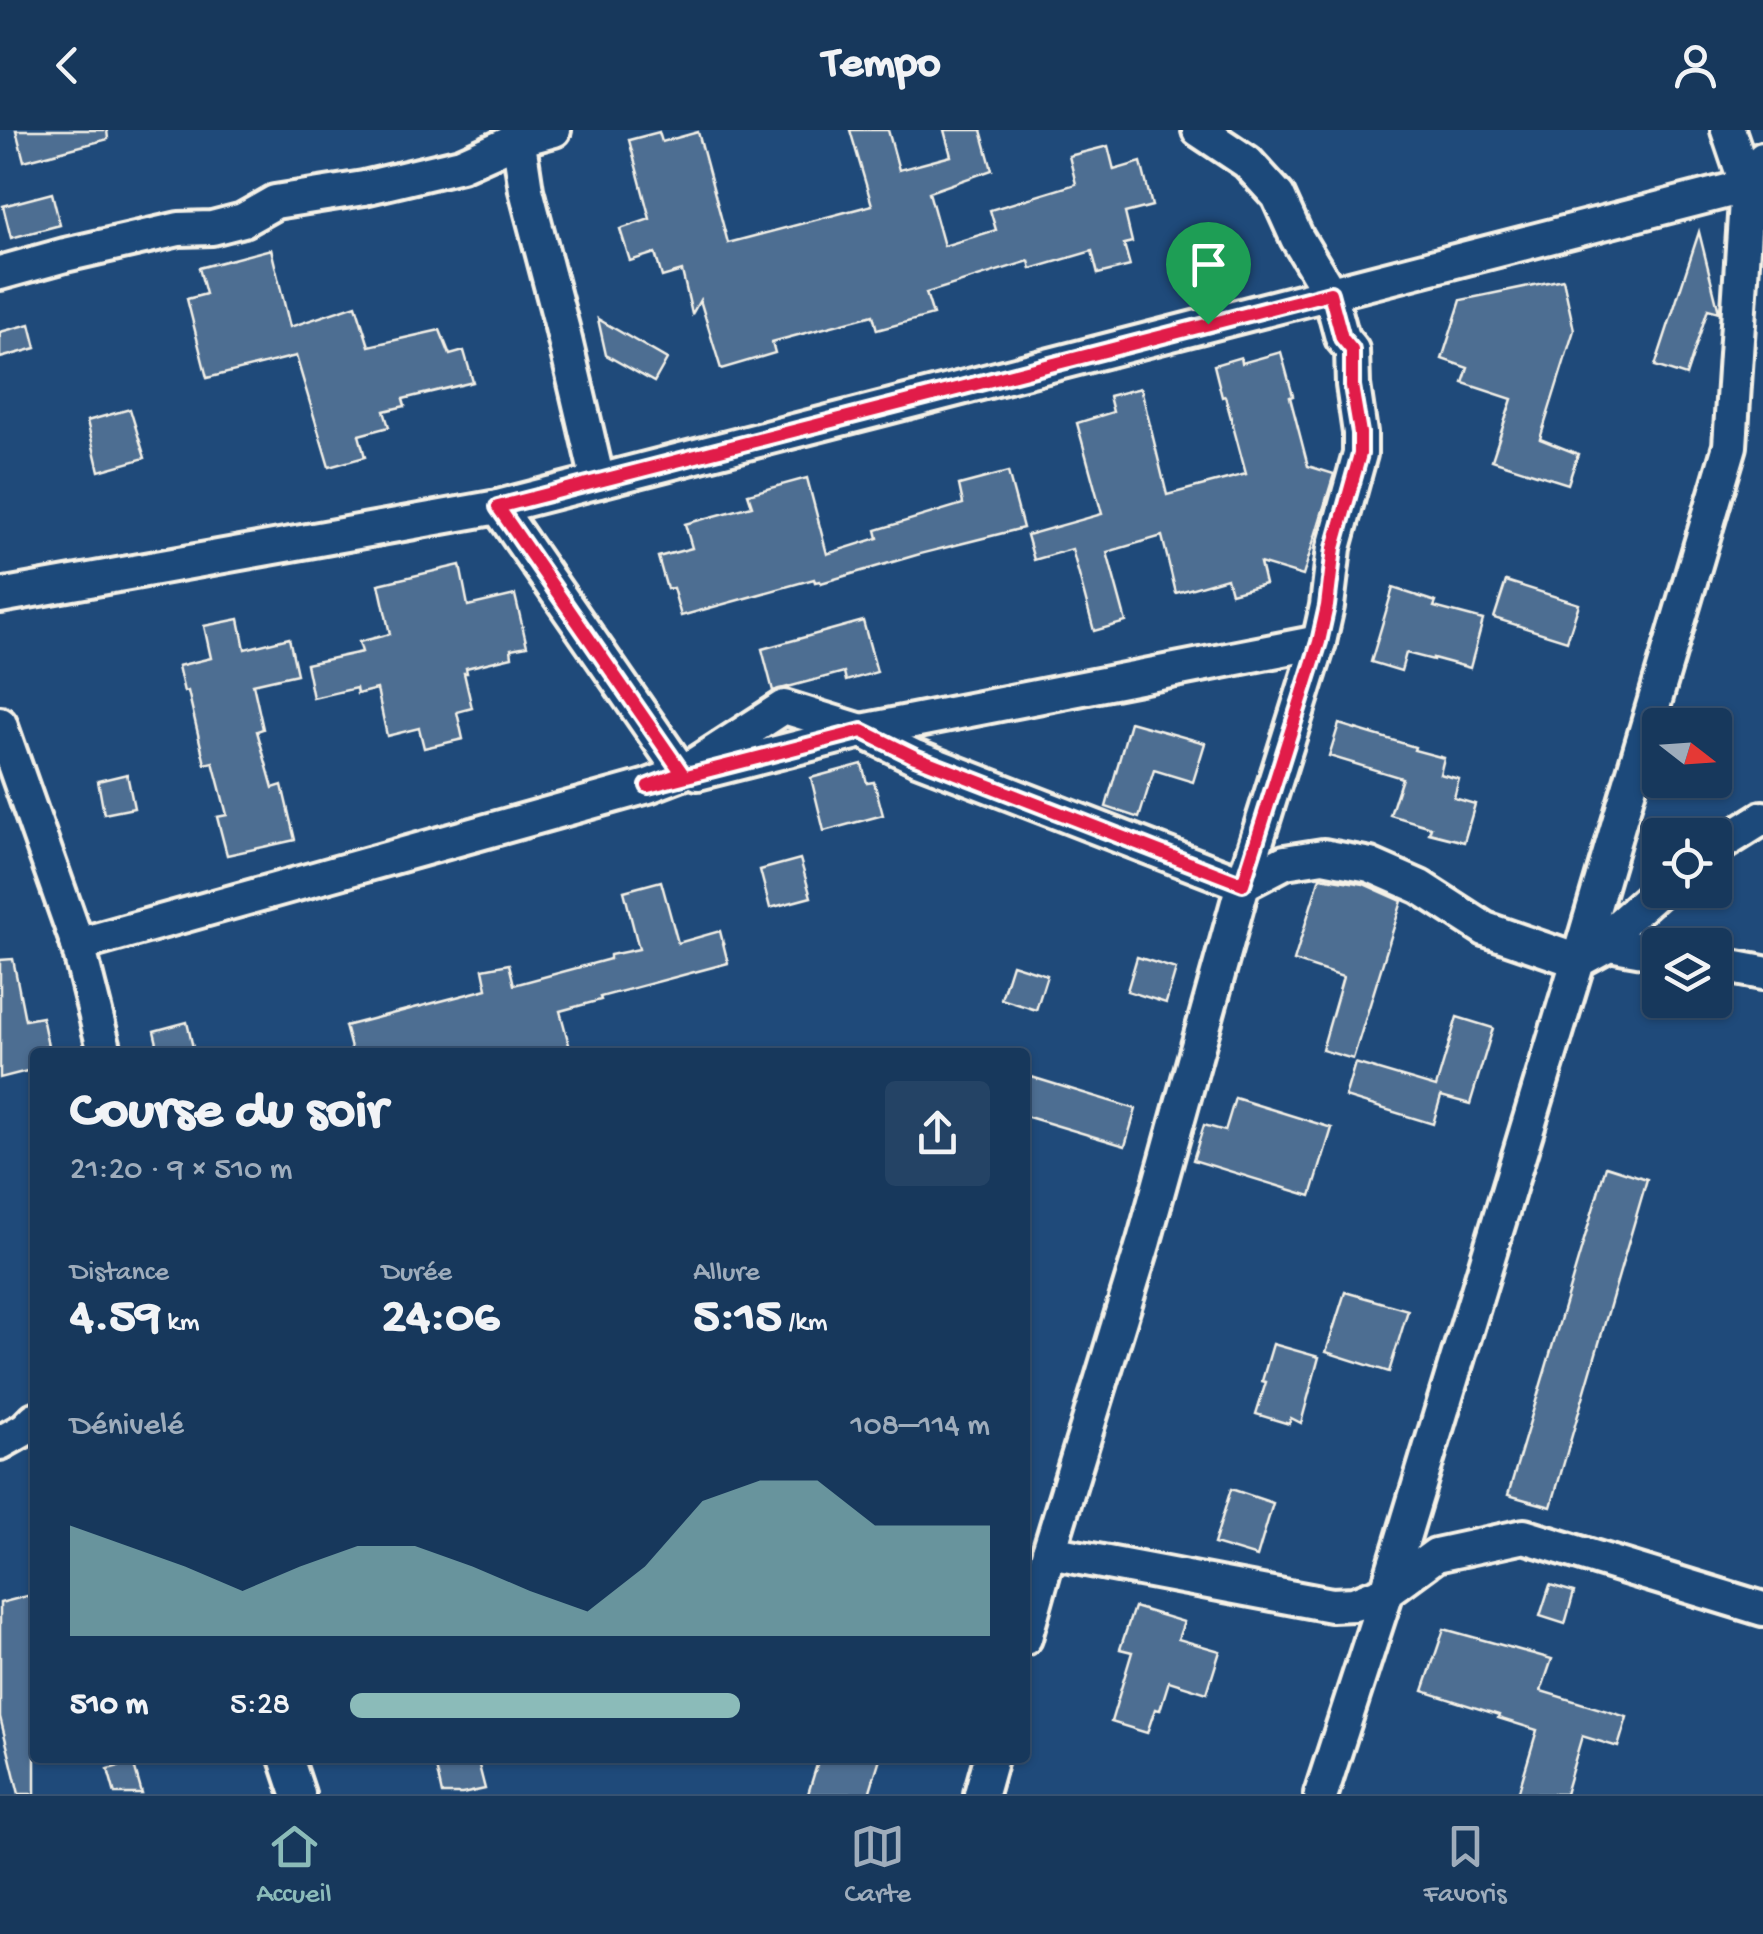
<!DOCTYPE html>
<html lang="fr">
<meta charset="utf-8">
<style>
:root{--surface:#17385c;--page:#244365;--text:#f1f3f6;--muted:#9eacbb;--line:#365272;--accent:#8bbbb9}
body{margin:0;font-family:"Gochi Hand",sans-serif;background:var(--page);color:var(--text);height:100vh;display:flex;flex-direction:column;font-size:38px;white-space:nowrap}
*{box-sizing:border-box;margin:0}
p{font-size:32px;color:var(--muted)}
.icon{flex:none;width:55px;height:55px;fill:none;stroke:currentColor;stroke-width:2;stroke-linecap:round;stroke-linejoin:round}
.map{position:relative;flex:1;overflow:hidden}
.side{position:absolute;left:30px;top:918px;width:1000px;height:715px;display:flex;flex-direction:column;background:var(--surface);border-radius:10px;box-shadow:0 2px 8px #0004,0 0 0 2px var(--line)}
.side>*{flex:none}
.needle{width:65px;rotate:107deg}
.tools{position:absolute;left:1642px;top:578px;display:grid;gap:20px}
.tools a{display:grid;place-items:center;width:90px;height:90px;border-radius:10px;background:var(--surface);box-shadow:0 2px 8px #0004,0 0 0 2px var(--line);font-size:50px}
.pin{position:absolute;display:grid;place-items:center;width:85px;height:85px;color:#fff;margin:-102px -42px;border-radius:50% 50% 50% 0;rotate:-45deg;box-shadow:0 0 10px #0007}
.pin .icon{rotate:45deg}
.round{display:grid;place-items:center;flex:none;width:105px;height:105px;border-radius:10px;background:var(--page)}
.summary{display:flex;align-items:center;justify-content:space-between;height:170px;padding:0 40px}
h1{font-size:55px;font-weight:800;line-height:75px}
.stats{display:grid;grid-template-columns:repeat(3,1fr);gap:15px;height:170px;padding:10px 40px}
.stats div{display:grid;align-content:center}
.stats b{font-size:50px;font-weight:800}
.stats small{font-size:28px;font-weight:400}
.stats p{font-size:28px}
.chart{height:280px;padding:20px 40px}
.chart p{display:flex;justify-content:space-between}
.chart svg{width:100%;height:180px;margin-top:10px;fill:var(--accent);opacity:.7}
ul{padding:0 40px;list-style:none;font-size:32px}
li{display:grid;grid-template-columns:160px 120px 1fr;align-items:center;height:75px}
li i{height:25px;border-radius:12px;background:var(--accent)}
header{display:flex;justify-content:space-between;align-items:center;height:130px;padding:0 40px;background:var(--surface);font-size:45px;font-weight:800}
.tab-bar{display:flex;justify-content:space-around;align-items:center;height:140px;border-top:2px solid var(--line);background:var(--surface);font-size:28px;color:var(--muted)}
.tab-bar a{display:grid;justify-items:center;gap:5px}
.tab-bar .on{color:var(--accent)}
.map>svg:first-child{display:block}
</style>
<header><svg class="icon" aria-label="back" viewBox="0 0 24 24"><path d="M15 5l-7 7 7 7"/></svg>Tempo<svg class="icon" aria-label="person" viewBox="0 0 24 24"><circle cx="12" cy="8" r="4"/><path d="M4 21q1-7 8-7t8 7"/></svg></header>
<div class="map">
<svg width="1763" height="1664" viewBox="0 0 1763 1664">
<rect width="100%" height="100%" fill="#1f4a7a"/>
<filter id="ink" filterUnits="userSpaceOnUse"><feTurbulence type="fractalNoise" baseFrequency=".01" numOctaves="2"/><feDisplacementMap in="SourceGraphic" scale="20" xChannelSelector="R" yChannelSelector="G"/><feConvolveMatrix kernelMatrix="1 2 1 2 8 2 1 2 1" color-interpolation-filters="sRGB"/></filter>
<g filter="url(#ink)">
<!-- building -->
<g fill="#4d6e92" stroke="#f4f1e8" stroke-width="2.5">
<path d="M 16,0 L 107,0 L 108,9 L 24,31 Z"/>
<path d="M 850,0 L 888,0 L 899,40 L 951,26 L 944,0 L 981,0 L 992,40 L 929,62 L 944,116 L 996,100 L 990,80 L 1076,54 L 1069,26 L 1108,16 L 1114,40 L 1141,32 L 1152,76 L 1125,83 L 1132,112 L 1124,114 L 1130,136 L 1098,144 L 1092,121 L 1031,139 L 1029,131 L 926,163 L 933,185 L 877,200 L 873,185 L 772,212 L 775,223 L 721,239 L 700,170 L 692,184 L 682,141 L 662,147 L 655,123 L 630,131 L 620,99 L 650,89 L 629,10 L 659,2 L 662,12 L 698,2 L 728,113 L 872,75 Z"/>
<path d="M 52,63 L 60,95 L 11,108 L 3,76 Z"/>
<path d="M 1699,102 L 1719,182 L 1708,179 L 1686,246 L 1655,236 Z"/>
<path d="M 271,119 L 290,197 L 356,175 L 369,216 L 440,200 L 450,225 L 464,221 L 473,252 L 403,269 L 405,276 L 384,281 L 389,297 L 359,305 L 365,327 L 329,337 L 296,226 L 207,248 L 187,169 L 206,164 L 199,138 Z"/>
<path d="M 1563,149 L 1574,200 L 1540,309 L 1578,324 L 1568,354 L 1492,330 L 1512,269 L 1463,253 L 1468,238 L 1442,229 L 1461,170 Z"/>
<path d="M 598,189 L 667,229 L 654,252 L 606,225 Z"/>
<path d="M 30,194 L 36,218 L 0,228 L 0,202 Z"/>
<path d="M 1281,222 L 1293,266 L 1290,267 L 1308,336 L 1334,344 L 1303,446 L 1260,433 L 1265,454 L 1231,463 L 1227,448 L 1176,463 L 1162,406 L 1107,422 L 1126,492 L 1094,501 L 1072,419 L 1034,430 L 1027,405 L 1102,384 L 1077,293 L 1113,282 L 1109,266 L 1141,258 L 1167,365 L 1246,344 L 1225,266 L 1222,267 L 1214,235 L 1241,227 L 1242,233 Z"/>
<path d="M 130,279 L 145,328 L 99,341 L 87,291 Z"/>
<path d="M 1008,342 L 1023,398 L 920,424 L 821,453 L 820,451 L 815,452 L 814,449 L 681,486 L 673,458 L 667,459 L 658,427 L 692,418 L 685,394 L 752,376 L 748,364 L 807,348 L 827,424 L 878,408 L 876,400 L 963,374 L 959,355 Z"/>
<path d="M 460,435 L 468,476 L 515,465 L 527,516 L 511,519 L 512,527 L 466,538 L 467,543 L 464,543 L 472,578 L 457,582 L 463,609 L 424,618 L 419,598 L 387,606 L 377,559 L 357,564 L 356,558 L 313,568 L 306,534 L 362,522 L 359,512 L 390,504 L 379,454 Z"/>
<path d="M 1506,451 L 1579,474 L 1567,511 L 1494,488 Z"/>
<path d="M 1393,458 L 1436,472 L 1434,477 L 1483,490 L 1470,538 L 1433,528 L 1433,530 L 1406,523 L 1401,541 L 1371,532 Z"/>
<path d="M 239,489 L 245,519 L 289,508 L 297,544 L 253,554 L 263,599 L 257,601 L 273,658 L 282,655 L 295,710 L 227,725 L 217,687 L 227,685 L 213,632 L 205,634 L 188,561 L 184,562 L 178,536 L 211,528 L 204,496 Z"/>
<path d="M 863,491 L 877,542 L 846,551 L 844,542 L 773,561 L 762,519 Z"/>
<path d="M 1130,592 L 1205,613 L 1193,652 L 1154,640 L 1139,688 L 1106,677 Z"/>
<path d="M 1339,594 L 1415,617 L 1414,620 L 1444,628 L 1440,644 L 1459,649 L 1454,668 L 1475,674 L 1464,712 L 1429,703 L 1431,697 L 1390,685 L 1402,648 L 1329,626 Z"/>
<path d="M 862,634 L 867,653 L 874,652 L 883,685 L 824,701 L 811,648 Z"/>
<path d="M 127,644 L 134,678 L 104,684 L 98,651 Z"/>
<path d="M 800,729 L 811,767 L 770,778 L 760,740 Z"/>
<path d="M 1320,747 L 1364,754 L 1402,771 L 1353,929 L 1322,920 L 1343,847 L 1294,831 Z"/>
<path d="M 661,751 L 678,813 L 720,801 L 728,833 L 600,867 L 601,870 L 560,881 L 571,922 L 352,922 L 345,896 L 487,859 L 483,839 L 509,834 L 514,855 L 610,829 L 610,825 L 639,819 L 624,761 Z"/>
<path d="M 1137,827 L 1176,839 L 1166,873 L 1127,861 Z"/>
<path d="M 13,829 L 25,890 L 42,887 L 48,916 L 35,919 L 35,939 L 0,948 L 0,830 Z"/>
<path d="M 1012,834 L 1047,845 L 1036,880 L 1001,869 Z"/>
<path d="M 1457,887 L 1493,898 L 1470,974 L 1441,966 L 1433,994 L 1345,967 L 1355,933 L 1436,957 Z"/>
<path d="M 187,892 L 194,922 L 159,922 L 154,901 Z"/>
<path d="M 1025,945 L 1136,979 L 1125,1016 L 1025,986 Z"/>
<path d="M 1235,968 L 1332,998 L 1311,1066 L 1193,1030 L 1204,995 L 1225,1001 Z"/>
<path d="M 1606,1036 L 1647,1049 L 1551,1377 L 1508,1365 Z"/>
<path d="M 1345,1162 L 1408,1180 L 1389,1242 L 1326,1222 Z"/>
<path d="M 1273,1214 L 1319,1227 L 1301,1293 L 1291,1288 L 1289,1294 L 1256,1284 L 1266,1252 L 1262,1251 Z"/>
<path d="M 1231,1359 L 1273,1373 L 1257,1427 L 1214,1414 Z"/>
<path d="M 1550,1455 L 1574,1462 L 1565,1494 L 1540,1486 Z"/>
<path d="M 35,1464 L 35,1664 L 19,1664 L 0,1587 L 0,1473 Z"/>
<path d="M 1134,1477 L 1184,1492 L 1178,1509 L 1220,1521 L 1207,1563 L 1169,1551 L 1160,1580 L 1155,1579 L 1147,1603 L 1111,1592 L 1132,1522 L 1120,1519 Z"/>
<path d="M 1444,1499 L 1552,1529 L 1541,1561 L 1627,1587 L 1618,1617 L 1582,1606 L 1565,1664 L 1518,1664 L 1537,1600 L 1498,1588 L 1499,1585 L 1423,1561 Z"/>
<path d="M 434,1628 L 477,1628 L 485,1659 L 462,1664 L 442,1664 Z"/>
<path d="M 819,1628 L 880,1628 L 869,1664 L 808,1664 Z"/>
<path d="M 133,1632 L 142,1664 L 115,1664 L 108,1639 Z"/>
</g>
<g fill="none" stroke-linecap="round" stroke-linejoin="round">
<!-- minor casing -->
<g stroke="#f4f1e8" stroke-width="40">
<g id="minor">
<path d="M 517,0 L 526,60 L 562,197 L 598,351"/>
<path d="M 0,143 L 65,125 L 179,99 L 212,98 L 243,90 L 275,72 L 364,58 L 461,35 L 517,10 L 554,0"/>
<path d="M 498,377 L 682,643 L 784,577 L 862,601 L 915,627 L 1243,754 L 1285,732 L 1323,726 L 1370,735 L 1420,757 L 1485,799 L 1578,831"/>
<path d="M 0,466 L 498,377 L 1747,56 L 1763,29"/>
<path d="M 0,594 L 78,815"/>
<path d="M 698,643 L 862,601 L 1319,512"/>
<path d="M 1715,718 L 1763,688"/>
<path d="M 1589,822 L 1660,759"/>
<path d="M 1578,831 L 1730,316 L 1747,56 L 1728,0"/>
<path d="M 1715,834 L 1763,843"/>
<path d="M 105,922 L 78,815 L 648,656 L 682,643"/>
<path d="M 0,1313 L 25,1299 L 35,1289"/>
<path d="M 1049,1422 L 1331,1475 L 1354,1474 L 1387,1461 L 1578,831 L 1609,814 L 1660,823"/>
<path d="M 1025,1508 L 1049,1422 L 1144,1111 L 1243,754 L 1319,512 L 1327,476 L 1334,418 L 1360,324 L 1360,303 L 1353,255 L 1352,220 L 1342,208 L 1330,163 L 1297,108 L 1278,66 L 1247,32 L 1199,0"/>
<path d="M 286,1628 L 298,1664"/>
<path d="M 981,1664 L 991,1628"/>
<path d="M 1321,1664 L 1387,1461 L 1436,1425 L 1524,1406 L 1763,1479"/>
</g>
</g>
<!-- minor -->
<use href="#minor" stroke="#1f4a7a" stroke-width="32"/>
</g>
</g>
<g fill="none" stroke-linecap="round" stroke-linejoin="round" filter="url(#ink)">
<!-- route casing -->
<g stroke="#fff" stroke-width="20">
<path id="route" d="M 1330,163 L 1342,208 L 1352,220 L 1352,256 L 1360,303 L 1360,324 L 1334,418 L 1327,476 L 1319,512 L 1243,754 L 915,627 L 862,601 L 648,656 L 682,643 L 498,377 Z"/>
</g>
<!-- route -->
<use href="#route" stroke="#e11d48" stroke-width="12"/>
</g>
</svg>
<div class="tools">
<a><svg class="needle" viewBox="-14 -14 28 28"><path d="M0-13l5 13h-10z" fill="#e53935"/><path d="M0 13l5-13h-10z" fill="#9eacbb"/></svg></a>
<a><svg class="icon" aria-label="locate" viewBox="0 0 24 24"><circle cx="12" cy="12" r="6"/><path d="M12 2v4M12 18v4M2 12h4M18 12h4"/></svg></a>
<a><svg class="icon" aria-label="layers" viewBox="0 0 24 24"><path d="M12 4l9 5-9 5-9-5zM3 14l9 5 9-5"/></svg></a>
</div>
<div class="pin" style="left:1208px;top:194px;background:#1e9e55"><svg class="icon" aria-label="arrive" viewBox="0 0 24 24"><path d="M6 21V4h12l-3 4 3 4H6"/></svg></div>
<section class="side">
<div class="summary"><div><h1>Course du soir</h1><p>21:20 · 9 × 510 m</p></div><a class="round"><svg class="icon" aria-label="share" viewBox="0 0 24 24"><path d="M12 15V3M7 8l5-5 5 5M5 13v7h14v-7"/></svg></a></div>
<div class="stats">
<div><p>Distance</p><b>4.59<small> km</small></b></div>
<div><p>Durée</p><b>24:06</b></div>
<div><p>Allure</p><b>5:15<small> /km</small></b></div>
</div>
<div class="chart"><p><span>Dénivelé</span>108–114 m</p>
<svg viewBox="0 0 160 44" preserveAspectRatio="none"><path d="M0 44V17L10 22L20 27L30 33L40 27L50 22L60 22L70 27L80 33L90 38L100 27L110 11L120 6L130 6L140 17L150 17L160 17V44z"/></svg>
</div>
<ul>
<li><b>510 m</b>5:28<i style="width:61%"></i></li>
</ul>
</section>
</div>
<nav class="tab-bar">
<a class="on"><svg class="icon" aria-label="home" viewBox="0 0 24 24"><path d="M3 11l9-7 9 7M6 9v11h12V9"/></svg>Accueil</a>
<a><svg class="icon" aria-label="map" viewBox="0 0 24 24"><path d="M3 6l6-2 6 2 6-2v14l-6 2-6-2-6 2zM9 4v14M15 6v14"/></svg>Carte</a>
<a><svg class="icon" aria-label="saved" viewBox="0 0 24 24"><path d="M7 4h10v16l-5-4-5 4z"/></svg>Favoris</a>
</nav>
